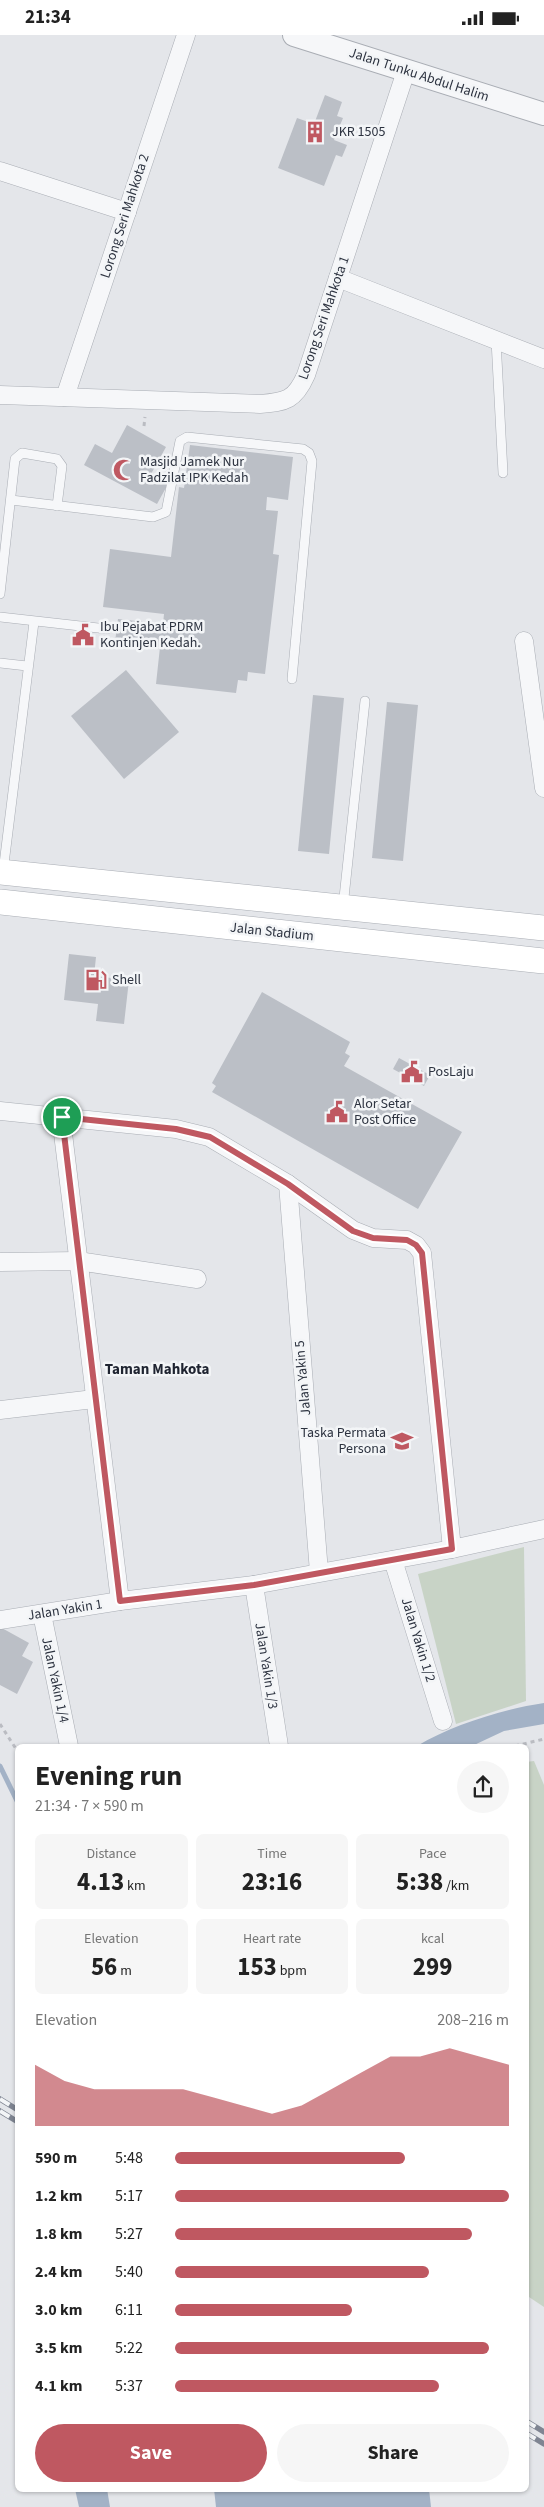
<!DOCTYPE html>
<meta charset="utf-8">
<style>
:root{--surface:#fff;--page:#f6f6f6;--text:#222;--muted:#767676;--accent:#bf5861}
body{margin:0;font-family:"Source Sans 3",sans-serif;background:var(--page);color:var(--text);height:100vh;display:flex;flex-direction:column;font-size:19px;white-space:nowrap}
*{box-sizing:border-box;margin:0}
p{font-size:16px;color:var(--muted)}
.icon{flex:none;width:28px;height:28px;fill:none;stroke:currentColor;stroke-width:2;stroke-linecap:round;stroke-linejoin:round}
.map{position:relative;flex:1;overflow:hidden}
.side{position:absolute;left:15px;top:1709px;width:514px;height:748px;display:flex;flex-direction:column;background:var(--surface);border-radius:8px;box-shadow:0 1px 4px #0004}
.side>*{flex:none}
.pin{position:absolute;display:grid;place-items:center;width:42px;height:42px;color:#fff;margin:-21px;border:2px solid #fff;border-radius:50%;box-shadow:0 1px 5px #0007}
.round{display:grid;place-items:center;flex:none;width:52px;height:52px;border-radius:26px;background:var(--page)}
.headline{display:flex;align-items:center;justify-content:space-between;height:85px;padding:0 20px}
h1{font-size:28px;font-weight:700;line-height:38px}
.metrics{display:grid;grid-template-columns:repeat(3,1fr);gap:8px;height:85px;padding:5px 20px}
.metrics div{display:grid;align-content:center;border-radius:8px;background:var(--page);text-align:center}
.metrics b{font-size:25px;font-weight:700}
.metrics small{font-size:14px;font-weight:400}
.metrics p{font-size:14px}
.chart{height:140px;padding:10px 20px}
.chart p{display:flex;justify-content:space-between}
.chart svg{width:100%;height:90px;margin-top:5px;fill:var(--accent);opacity:.7}
.action{display:flex;gap:10px;margin-top:auto;padding:10px 20px}
.action a{flex:1;height:58px;border-radius:30px;background:var(--accent);color:#fff;font-size:20px;font-weight:700;line-height:58px;text-align:center}
.action a+a{background:var(--page);color:var(--text)}
ul{padding:0 20px;list-style:none;font-size:16px}
li{display:grid;grid-template-columns:80px 60px 1fr;align-items:center;height:38px}
li i{height:12px;border-radius:6px;background:var(--accent)}
.status{display:flex;justify-content:space-between;align-items:center;height:35px;padding:0 25px;background:var(--surface);direction:ltr}
.status svg{height:14px;fill:currentColor}
.map>svg:first-child{display:block}
</style>
<div class="status"><b>21:34</b><svg viewBox="0 0 49 12"><path d="M0 12V9h3v3zM5 12V6h3v6zM10 12V3h3v9zM15 12V0h3v12zM26 1h20v11H26zM47 4h2v5h-2z"/></svg></div>
<div class="map">
<svg width="544" height="2472" viewBox="0 0 544 2472">
<rect width="100%" height="100%" fill="#e4e6ea"/>
<!-- green -->
<g fill="#c8d3c6">
<path d="M 524,1512 L 526,1666 L 456,1689 L 418,1539 Z"/>
<path d="M 534,1726 L 544,1750 L 544,2272 L 526,2260 L 526,1727 Z"/>
</g>
<!-- water -->
<g fill="#a3b2c6">
<path d="M 544,1668 L 544,1689 L 504,1696 L 472,1711 L 417,1711 C 452,1690 503,1674 544,1668 Z"/>
<path d="M 75,2454 L 107,2454 L 110,2472 L 79,2472 Z"/>
<path d="M 214,2454 L 429,2454 L 431,2472 L 216,2472 Z"/>
</g>
<g fill="none" stroke-linecap="round" stroke-linejoin="round">
<!-- stream -->
<path stroke="#a3b2c6" stroke-width="5" d="M 0,1731 L 18,1768"/>
</g>
<!-- building -->
<g fill="#bbbfc6">
<path d="M 325,60 L 342,67 L 337,81 L 343,83 L 334,105 L 347,110 L 342,122 L 336,120 L 324,151 L 278,133 L 297,83 L 314,89 Z"/>
<path d="M 127,390 L 166,412 L 151,439 L 168,449 L 157,469 L 84,430 L 95,409 L 112,418 Z"/>
<path d="M 190,410 L 293,422 L 288,465 L 267,462 L 266,475 L 278,476 L 273,519 L 279,520 L 265,639 L 248,637 L 247,646 L 238,645 L 236,658 L 156,649 L 160,612 L 115,607 L 118,584 L 163,589 L 164,579 L 103,572 L 110,514 L 171,522 L 179,452 L 184,453 Z"/>
<path d="M 126,635 L 179,697 L 124,744 L 71,681 Z"/>
<path d="M 313,660 L 344,663 L 329,819 L 298,816 Z"/>
<path d="M 387,667 L 418,670 L 403,826 L 372,823 Z"/>
<path d="M 69,919 L 96,922 L 94,941 L 129,945 L 124,989 L 96,986 L 98,969 L 64,965 Z"/>
<path d="M 262,957 L 350,1007 L 345,1018 L 350,1021 L 344,1031 L 462,1097 L 418,1174 L 212,1057 L 216,1051 L 212,1048 Z"/>
<path d="M 399,1023 L 430,1040 L 424,1051 L 393,1034 Z"/>
<path d="M 0,1592 L 29,1608 L 22,1621 L 33,1627 L 17,1659 L 0,1650 Z"/>
</g>
<g fill="none" stroke-linecap="round" stroke-linejoin="round">
<!-- service casing -->
<g stroke="#a9adb4" stroke-width="10">
<g id="service">
<path d="M 496,305 L 503,438"/>
<path d="M 11,465 L 153,482 L 166,477 L 180,406 L 187,402 L 303,414 L 309,418 L 312,426 L 292,644"/>
<path d="M 0,559 L 15,424 L 22,418 L 57,424 L 62,431 L 57,471"/>
<path d="M 0,582 L 107,594"/>
<path d="M 0,628 L 27,631"/>
<path d="M 3,837 L 34,587"/>
<path d="M 343,872 L 365,666"/>
</g>
</g>
<!-- minor casing -->
<g stroke="#a9adb4" stroke-width="19">
<g id="minor">
<path d="M 0,136 L 127,177"/>
<path d="M 338,243 L 544,324"/>
<path d="M 0,360 L 260,369 C 286,367 295,365 306,340 L 406,36"/>
<path d="M 65,362 L 186,0"/>
<path d="M 524,606 L 544,753"/>
<path d="M 0,1076 L 176,1094 L 209,1102 L 288,1149 L 353,1195 L 373,1203 L 407,1205 L 416,1210 L 422,1218 L 452,1514"/>
<path d="M 61,1082 L 120,1566"/>
<path d="M 288,1149 L 319,1537"/>
<path d="M 0,1227 L 78,1226 L 197,1244"/>
<path d="M 0,1375 L 94,1364"/>
<path d="M 393,1525 L 443,1686"/>
<path d="M 254,1550 L 279,1711"/>
<path d="M 42,1579 L 69,1711"/>
<path d="M 0,1585 L 120,1566 L 254,1550 L 452,1514 L 544,1494"/>
</g>
</g>
<!-- tertiary casing -->
<g stroke="#a9adb4" stroke-width="24">
<path id="tertiary" d="M 294,0 L 544,79"/>
</g>
<!-- secondary casing -->
<g stroke="#a9adb4" stroke-width="26">
<g id="secondary">
<path d="M 0,837 L 544,893"/>
<path d="M 0,867 L 544,926"/>
</g>
</g>
<!-- path -->
<g stroke="#babcc2" stroke-width="3" stroke-dasharray="4 4" stroke-linecap="butt">
<path d="M 144,391 L 145,382"/>
<path d="M 0,1689 L 18,1717"/>
<path d="M 515,1711 L 544,1704"/>
</g>
<!-- service -->
<use href="#service" stroke="#f6f7f9" stroke-width="9"/>
<!-- minor -->
<use href="#minor" stroke="#f6f7f9" stroke-width="18"/>
<!-- tertiary -->
<use href="#tertiary" stroke="#f6f7f9" stroke-width="22"/>
<!-- secondary -->
<use href="#secondary" stroke="#fff" stroke-width="25"/>
<!-- rail casing -->
<g stroke="#7f8592" stroke-width="5.5">
<g id="rail">
<path d="M 0,2064 L 18,2075"/>
<path d="M 0,2076 L 18,2087"/>
<path d="M 526,2386 L 544,2397"/>
<path d="M 526,2398 L 544,2409"/>
</g>
</g>
<!-- rail -->
<use href="#rail" stroke="#f3f5f7" stroke-width="4" stroke-dasharray="11" stroke-linecap="butt"/>
</g>
<g fill="none" stroke-linecap="round" stroke-linejoin="round">
<!-- route casing -->
<g stroke="#fff" stroke-width="10">
<path id="route" d="M 62,1082 L 176,1094 L 210,1102 L 288,1149 L 353,1196 L 373,1203 L 407,1205 L 416,1210 L 422,1218 L 452,1514 L 254,1550 L 120,1566 Z"/>
</g>
<!-- route -->
<use href="#route" stroke="#bf5861" stroke-width="6"/>
</g>
<!-- icons -->
<defs>
<g id="building-bare" transform="scale(1.725)"><path d="M-4-6H4V6H1V3H-1V6H-4ZM-2.5-4.3h1.7v1.8h-1.7ZM.8-4.3h1.7v1.8H.8ZM-2.5-1h1.7V.8h-1.7ZM.8-1h1.7V.8H.8Z" fill="#bf5861" stroke="#f3f5f7" stroke-width="2.5" paint-order="stroke"/></g>
<g id="mosque-bare" transform="scale(1.725)"><path d="M3.5-4.9A6 6 0 1 0 3.5 4.9A5 5 0 1 1 3.5-4.9Z" fill="#bf5861" stroke="#f3f5f7" stroke-width="2.5" paint-order="stroke"/></g>
<g id="civic-bare" transform="scale(1.725)"><path d="M-.6-6.5H3V-4.5H.6V-3L4-1V1h2V6H-6V1h2V-1L-.6-3ZM-1.2 2.5V6h2.4V2.5Z" fill="#bf5861" stroke="#f3f5f7" stroke-width="2.5" paint-order="stroke"/></g>
<g id="fuel-bare" transform="scale(1.725)"><path d="M-5.5-6h7V0h2V4h1.3V-2.5L3-4.5l.8-.8L6-3V5H2.5V1h-1V6h-7ZM-4.2-4.7v3.2H.2V-4.7Z" fill="#bf5861" stroke="#f3f5f7" stroke-width="2.5" paint-order="stroke"/></g>
<g id="school-bare" transform="scale(1.725)"><path d="M0-5L7-2L0 1L-7-2ZM-4 1L0 2.5L4 1V4Q0 6-4 4Z" fill="#bf5861" stroke="#f3f5f7" stroke-width="2.5" paint-order="stroke"/></g>
</defs>
<g fill-rule="evenodd">
<use href="#building-bare" x="315" y="97"/>
<use href="#mosque-bare" x="124" y="435"/>
<use href="#civic-bare" x="83" y="600"/>
<use href="#fuel-bare" x="96" y="945"/>
<use href="#civic-bare" x="412" y="1037"/>
<use href="#civic-bare" x="337" y="1077"/>
<use href="#school-bare" x="402" y="1406"/>
</g>
<g text-anchor="middle" dominant-baseline="central" stroke-width="5" stroke-linejoin="round" paint-order="stroke">
<!-- street labels -->
<g font-size="14" fill="#2d3340" stroke="#f3f5f7">
<text transform="translate(419 40) rotate(18)">Jalan Tunku Abdul Halim</text>
<text transform="translate(125 181) rotate(-72)">Lorong Seri Mahkota 2</text>
<text transform="translate(324 283) rotate(-71)">Lorong Seri Mahkota 1</text>
<text transform="translate(272 897) rotate(6)">Jalan Stadium</text>
<text transform="translate(303 1343) rotate(-95)">Jalan Yakin 5</text>
<text transform="translate(65 1575) rotate(-9)">Jalan Yakin 1</text>
<text transform="translate(418 1605) rotate(73)">Jalan Yakin 1/2</text>
<text transform="translate(266 1631) rotate(81)">Jalan Yakin 1/3</text>
<text transform="translate(55 1645) rotate(78)">Jalan Yakin 1/4</text>
</g>
<!-- poi labels -->
<g font-size="14" fill="#2d3340" stroke="#f3f5f7" text-anchor="start">
<text x="332" y="97">JKR 1505</text>
<text x="140" y="427">Masjid Jamek Nur<tspan x="140" dy="16">Fadzilat IPK Kedah</tspan></text>
<text x="100" y="592">Ibu Pejabat PDRM<tspan x="100" dy="16">Kontinjen Kedah.</tspan></text>
<text x="112" y="945">Shell</text>
<text x="428" y="1037">PosLaju</text>
<text x="354" y="1069">Alor Setar<tspan x="354" dy="16">Post Office</tspan></text>
<text x="386" y="1398" text-anchor="end">Taska Permata<tspan x="386" dy="16">Persona</tspan></text>
</g>
<!-- neighbourhood labels -->
<g font-size="15" font-weight="bold" fill="#1f2431" stroke="#f3f5f7">
<text x="157" y="1334">Taman Mahkota</text>
</g>
</g>
</svg>
<div class="pin" style="left:62px;top:1082px;background:#1e9e55"><svg class="icon" aria-label="arrive" viewBox="0 0 24 24"><path d="M6 21V4h12l-3 4 3 4H6"/></svg></div>
<section class="side">
<div class="headline"><div><h1>Evening run</h1><p>21:34 · 7 × 590 m</p></div><a class="round"><svg class="icon" aria-label="share" viewBox="0 0 24 24"><path d="M12 15V3M7 8l5-5 5 5M5 13v7h14v-7"/></svg></a></div>
<div class="metrics">
<div><p>Distance</p><b>4.13<small> km</small></b></div>
<div><p>Time</p><b>23:16</b></div>
<div><p>Pace</p><b>5:38<small> /km</small></b></div>
</div>
<div class="metrics">
<div><p>Elevation</p><b>56<small> m</small></b></div>
<div><p>Heart rate</p><b>153<small> bpm</small></b></div>
<div><p>kcal</p><b>299</b></div>
</div>
<div class="chart"><p><span>Elevation</span>208–216 m</p>
<svg viewBox="0 0 160 44" preserveAspectRatio="none"><path d="M0 44V14L10 22L20 26L30 26L40 26L50 26L60 30L70 34L80 38L90 34L100 26L110 18L120 10L130 10L140 6L150 10L160 14V44z"/></svg>
</div>
<ul>
<li><b>590 m</b>5:48<i style="width:69%"></i></li>
<li><b>1.2 km</b>5:17<i style="width:100%"></i></li>
<li><b>1.8 km</b>5:27<i style="width:89%"></i></li>
<li><b>2.4 km</b>5:40<i style="width:76%"></i></li>
<li><b>3.0 km</b>6:11<i style="width:53%"></i></li>
<li><b>3.5 km</b>5:22<i style="width:94%"></i></li>
<li><b>4.1 km</b>5:37<i style="width:79%"></i></li>
</ul>
<div class="action"><a>Save</a><a>Share</a></div>
</section>
</div>
